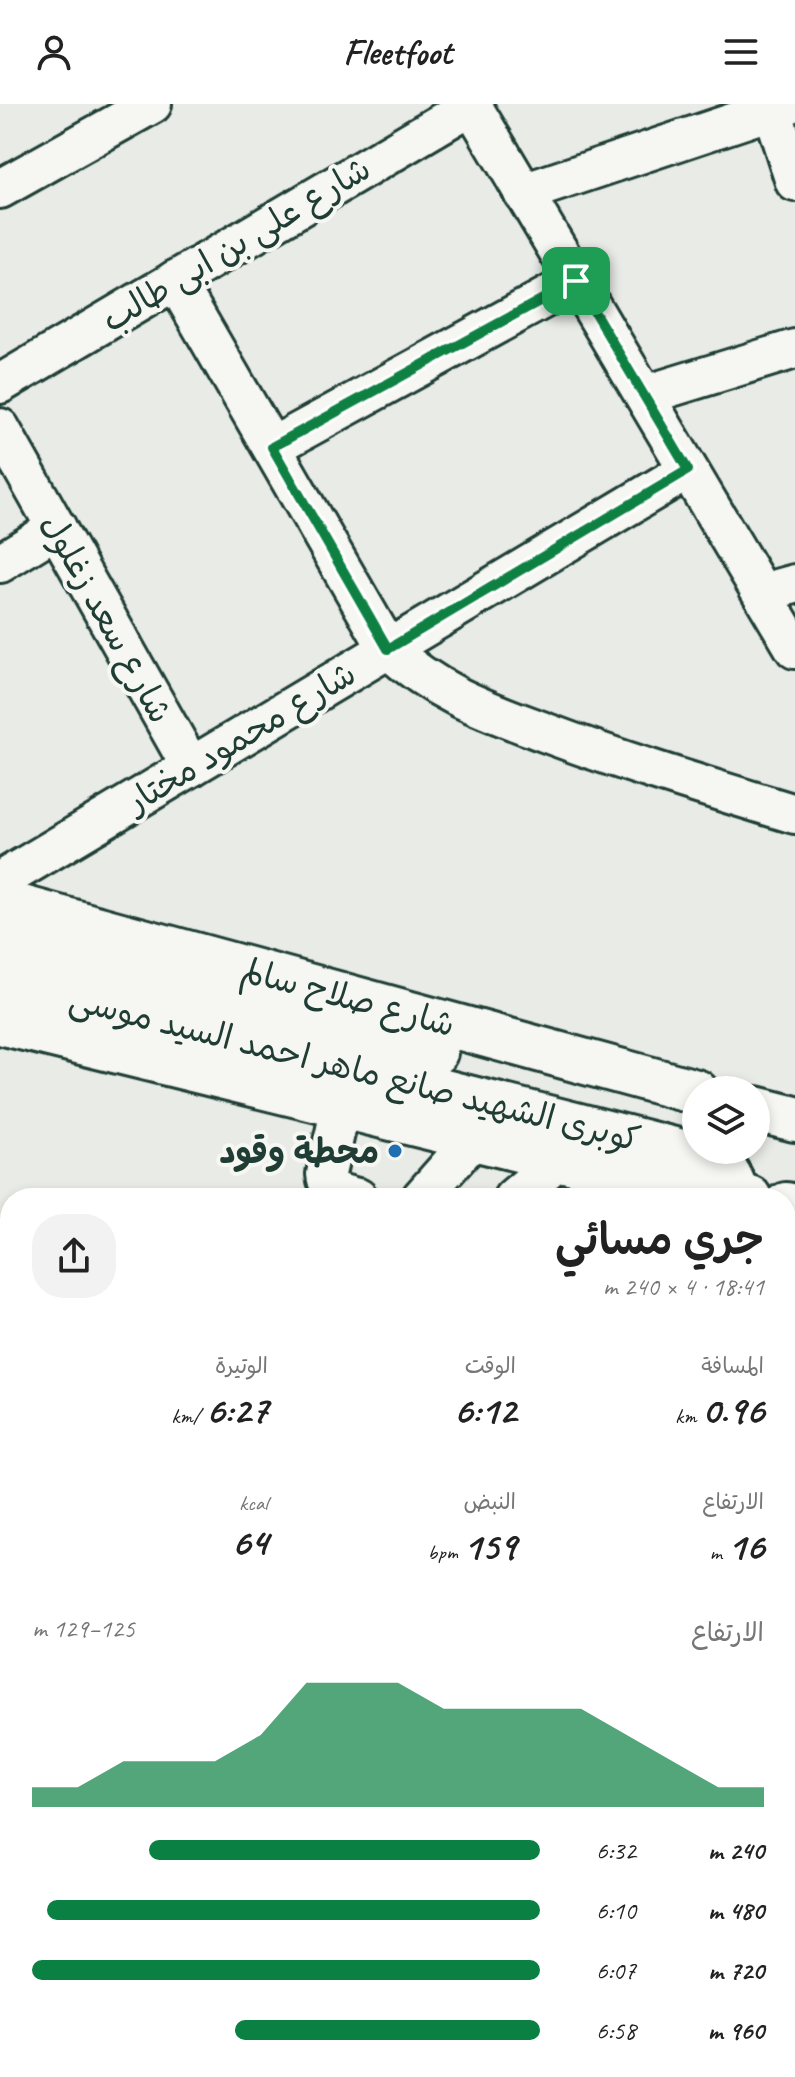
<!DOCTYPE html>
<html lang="ar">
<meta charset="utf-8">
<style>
:root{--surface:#fff;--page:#f2f2f2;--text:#222;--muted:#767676;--accent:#0b8043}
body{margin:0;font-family:Caveat,"Playpen Sans Arabic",sans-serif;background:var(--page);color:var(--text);direction:rtl;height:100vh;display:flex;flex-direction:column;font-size:30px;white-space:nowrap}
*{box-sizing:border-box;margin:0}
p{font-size:26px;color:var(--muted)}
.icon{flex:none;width:44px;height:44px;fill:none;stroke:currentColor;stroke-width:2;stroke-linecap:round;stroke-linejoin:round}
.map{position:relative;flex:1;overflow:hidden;direction:ltr}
.panel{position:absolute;left:0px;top:1084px;width:796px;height:890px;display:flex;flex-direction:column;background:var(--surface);border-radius:32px 32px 0 0;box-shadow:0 4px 12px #0003;direction:rtl}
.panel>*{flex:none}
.fabs{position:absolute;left:682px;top:972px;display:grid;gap:16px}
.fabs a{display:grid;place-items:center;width:88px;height:88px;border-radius:50%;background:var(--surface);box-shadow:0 4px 12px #0003;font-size:40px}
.pin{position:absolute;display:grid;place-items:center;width:68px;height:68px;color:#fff;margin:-34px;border-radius:16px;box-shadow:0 4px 12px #0006}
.round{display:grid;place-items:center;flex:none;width:84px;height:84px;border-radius:32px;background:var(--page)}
.summary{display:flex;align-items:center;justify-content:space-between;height:136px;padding:0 32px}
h1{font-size:44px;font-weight:600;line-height:60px}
.stats{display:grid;grid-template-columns:repeat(3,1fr);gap:12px;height:136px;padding:8px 32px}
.stats div{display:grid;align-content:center}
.stats b{font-size:40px;font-weight:600}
.stats small{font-size:22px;font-weight:400}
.stats p{font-size:22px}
.chart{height:224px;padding:16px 32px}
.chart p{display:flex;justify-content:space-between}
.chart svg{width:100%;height:144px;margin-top:8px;fill:var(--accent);opacity:.7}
ul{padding:0 32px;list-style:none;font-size:26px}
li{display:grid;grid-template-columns:128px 96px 1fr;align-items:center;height:60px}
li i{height:20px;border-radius:10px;background:var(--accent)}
header{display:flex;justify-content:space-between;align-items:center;height:104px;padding:0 32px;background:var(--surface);font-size:36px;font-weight:600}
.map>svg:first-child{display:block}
</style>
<header><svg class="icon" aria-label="menu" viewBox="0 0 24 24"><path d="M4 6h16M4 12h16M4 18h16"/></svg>Fleetfoot<svg class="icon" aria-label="person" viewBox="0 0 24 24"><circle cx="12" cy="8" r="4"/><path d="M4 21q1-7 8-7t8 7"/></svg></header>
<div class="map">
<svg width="795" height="1973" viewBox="0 0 795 1973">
<rect width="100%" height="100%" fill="#e9ebe7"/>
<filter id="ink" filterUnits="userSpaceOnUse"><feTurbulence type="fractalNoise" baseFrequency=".0125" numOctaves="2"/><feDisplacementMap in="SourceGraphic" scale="16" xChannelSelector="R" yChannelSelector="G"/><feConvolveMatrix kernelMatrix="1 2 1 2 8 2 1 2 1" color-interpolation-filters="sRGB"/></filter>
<g filter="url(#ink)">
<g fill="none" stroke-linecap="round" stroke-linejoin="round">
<!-- minor casing -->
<g stroke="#1f3d34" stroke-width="44">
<g id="minor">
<path d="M 471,0 L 795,545"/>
<path d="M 770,0 L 795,78"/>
<path d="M 0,85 L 152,0"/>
<path d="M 523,89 L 789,0"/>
<path d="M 175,176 L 388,545 C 440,591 481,604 544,628 C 626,659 710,684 795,710"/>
<path d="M 0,280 L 472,1"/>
<path d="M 645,291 L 795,245"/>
<path d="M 0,324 L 191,663"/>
<path d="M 272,343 L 576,177"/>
<path d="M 0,459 L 57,424"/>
<path d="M 762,489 L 795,480"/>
<path d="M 0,777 L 688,366"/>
<path d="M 341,1002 L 326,1070 C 328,1089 341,1090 358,1094"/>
<path d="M 421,1094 L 474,1034"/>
<path d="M 513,1094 L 559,1055"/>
<path d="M 0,1220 L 10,1222"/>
<path d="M 786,1323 L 795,1316"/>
<path d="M 0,1535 L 10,1526"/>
<path d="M 786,1664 L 795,1686"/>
<path d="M 0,1910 L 10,1902"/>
<path d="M 199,1964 L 206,1973"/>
<path d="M 428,1964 L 432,1973"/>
<path d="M 659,1964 L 663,1973"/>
<path d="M 0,1965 L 6,1973"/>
</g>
</g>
<!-- major casing -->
<g stroke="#1f3d34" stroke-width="50">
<g id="major">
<path d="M 0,798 L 696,988"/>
<path d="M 0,836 L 435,948"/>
<path d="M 0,876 L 706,1054 C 725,1060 731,1073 737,1091"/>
<path d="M 0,918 L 559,1055 L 749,1094"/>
<path d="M 756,1005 L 795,1015"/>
<path d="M 786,1101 L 795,1103"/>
</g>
</g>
<!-- minor -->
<use href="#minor" stroke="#f6f6f2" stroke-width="38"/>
<!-- major -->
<use href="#major" stroke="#f6f6f2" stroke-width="44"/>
</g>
</g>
<g fill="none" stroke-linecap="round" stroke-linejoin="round" filter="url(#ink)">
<!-- route casing -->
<g stroke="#fff" stroke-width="16">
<path id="route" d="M 576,177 L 688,366 L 388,545 L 272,343 Z"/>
</g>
<!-- route -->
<use href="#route" stroke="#0b8043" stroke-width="10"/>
</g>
<!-- markers -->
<circle fill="#1f6fb2" stroke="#f6f6f2" stroke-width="3" cx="395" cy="1047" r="8"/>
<g text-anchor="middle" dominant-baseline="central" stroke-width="8" stroke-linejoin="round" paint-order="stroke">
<!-- street labels -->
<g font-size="34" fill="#1f3d34" stroke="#f6f6f2">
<text transform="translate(236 140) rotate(-31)">شارع على بن ابى طالب</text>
<text transform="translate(107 514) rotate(61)">شارع سعد زغلول</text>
<text transform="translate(241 633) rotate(-31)">شارع محمود مختار</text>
<text transform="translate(348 893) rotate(15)">شارع صلاح سالم</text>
<text transform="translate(355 965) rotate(14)">كوبرى الشهيد صانع ماهر احمد السيد موسى</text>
</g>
<!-- poi labels -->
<g font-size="34" font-weight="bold" fill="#1f3d34" stroke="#f6f6f2" text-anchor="end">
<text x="379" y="1047">محطة وقود</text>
</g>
</g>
</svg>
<div class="fabs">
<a><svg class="icon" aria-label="layers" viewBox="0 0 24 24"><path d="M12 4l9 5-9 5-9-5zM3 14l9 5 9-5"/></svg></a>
</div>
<div class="pin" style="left:576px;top:177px;background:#1e9e55"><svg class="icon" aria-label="arrive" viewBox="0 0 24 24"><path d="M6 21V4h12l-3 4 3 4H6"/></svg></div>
<section class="panel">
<div class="summary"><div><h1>جري مسائي</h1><p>18:41 · 4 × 240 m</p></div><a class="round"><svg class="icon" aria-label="share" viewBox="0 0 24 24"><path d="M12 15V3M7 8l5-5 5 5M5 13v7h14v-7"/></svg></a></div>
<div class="stats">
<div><p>المسافة</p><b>0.96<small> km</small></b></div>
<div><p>الوقت</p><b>6:12</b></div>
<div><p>الوتيرة</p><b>6:27<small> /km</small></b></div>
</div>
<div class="stats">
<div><p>الارتفاع</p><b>16<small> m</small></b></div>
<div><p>النبض</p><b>159<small> bpm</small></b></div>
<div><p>kcal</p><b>64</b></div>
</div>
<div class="chart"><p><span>الارتفاع</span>125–129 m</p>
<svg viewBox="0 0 160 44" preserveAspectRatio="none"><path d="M0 44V38L10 38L20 30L30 30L40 30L50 22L60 6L70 6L80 6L90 14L100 14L110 14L120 14L130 22L140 30L150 38L160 38V44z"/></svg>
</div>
<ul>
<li><b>240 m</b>6:32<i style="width:77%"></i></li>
<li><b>480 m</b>6:10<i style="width:97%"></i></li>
<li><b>720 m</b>6:07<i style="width:100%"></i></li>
<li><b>960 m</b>6:58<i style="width:60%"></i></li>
</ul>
</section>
</div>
